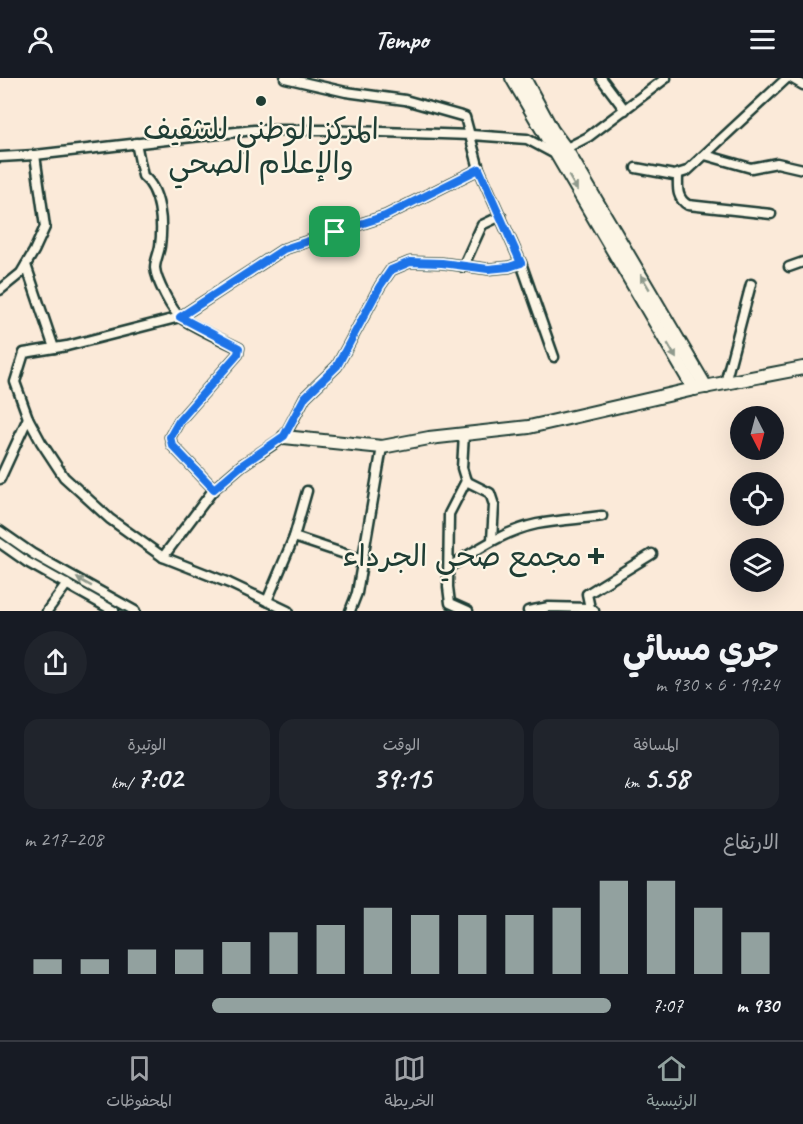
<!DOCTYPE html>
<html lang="ar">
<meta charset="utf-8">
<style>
:root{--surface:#171b24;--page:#20242c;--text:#f1f3f6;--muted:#9ea1a6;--line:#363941;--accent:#92a19f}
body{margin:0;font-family:Caveat,"Playpen Sans Arabic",sans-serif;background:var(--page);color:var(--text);direction:rtl;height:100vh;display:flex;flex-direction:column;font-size:22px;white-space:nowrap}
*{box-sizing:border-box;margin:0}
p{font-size:20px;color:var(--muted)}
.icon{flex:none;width:33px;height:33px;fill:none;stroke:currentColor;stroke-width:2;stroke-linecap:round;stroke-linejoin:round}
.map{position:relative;height:533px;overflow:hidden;direction:ltr}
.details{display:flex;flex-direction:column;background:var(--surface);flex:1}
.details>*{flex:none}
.needle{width:39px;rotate:174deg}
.tools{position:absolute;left:730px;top:328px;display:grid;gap:12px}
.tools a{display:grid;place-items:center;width:54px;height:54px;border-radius:50%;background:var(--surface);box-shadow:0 6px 24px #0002;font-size:30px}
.pin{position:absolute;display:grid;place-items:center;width:51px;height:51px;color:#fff;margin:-26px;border-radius:12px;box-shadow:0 3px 9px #0006}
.round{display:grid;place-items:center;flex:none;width:63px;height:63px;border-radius:32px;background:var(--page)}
.summary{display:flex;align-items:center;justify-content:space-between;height:102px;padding:0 24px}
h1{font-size:33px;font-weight:700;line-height:45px}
.metrics{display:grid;grid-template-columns:repeat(3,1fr);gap:9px;height:102px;padding:6px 24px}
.metrics div{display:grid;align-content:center;border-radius:15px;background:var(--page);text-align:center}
.metrics b{font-size:30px;font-weight:700}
.metrics small{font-size:16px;font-weight:400}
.metrics p{font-size:16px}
.chart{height:168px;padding:12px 24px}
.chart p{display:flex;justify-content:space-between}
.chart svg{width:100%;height:108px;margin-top:6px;stroke:var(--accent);stroke-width:6}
ul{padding:0 24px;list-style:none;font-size:20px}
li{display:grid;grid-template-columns:96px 72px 1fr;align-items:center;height:45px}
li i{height:15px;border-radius:8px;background:var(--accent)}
header{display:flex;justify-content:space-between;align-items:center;height:78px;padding:0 24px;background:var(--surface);font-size:27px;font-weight:700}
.menu{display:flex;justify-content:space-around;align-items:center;height:84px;border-top:2px solid var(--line);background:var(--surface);font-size:16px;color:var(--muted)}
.menu a{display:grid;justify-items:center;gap:3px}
.menu .active{color:var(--accent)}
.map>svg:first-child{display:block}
</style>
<header><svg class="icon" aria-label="menu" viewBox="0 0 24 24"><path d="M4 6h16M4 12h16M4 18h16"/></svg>Tempo<svg class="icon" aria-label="person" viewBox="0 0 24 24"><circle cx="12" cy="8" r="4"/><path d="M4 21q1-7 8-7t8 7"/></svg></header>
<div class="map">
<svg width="803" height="533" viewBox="0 0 803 533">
<rect width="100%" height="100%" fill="#fbead9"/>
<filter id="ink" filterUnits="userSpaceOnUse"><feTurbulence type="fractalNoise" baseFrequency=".0167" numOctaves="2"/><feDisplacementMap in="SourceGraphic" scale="12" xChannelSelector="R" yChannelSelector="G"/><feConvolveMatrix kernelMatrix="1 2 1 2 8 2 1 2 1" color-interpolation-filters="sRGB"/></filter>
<g filter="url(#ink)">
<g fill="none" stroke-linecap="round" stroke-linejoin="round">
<!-- street casing -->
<g stroke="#1f3d34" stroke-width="13">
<g id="street">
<path d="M 285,0 L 346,14 L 405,22 L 465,39 L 479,91 L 521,185 L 554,279"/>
<path d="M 601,0 L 625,32"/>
<path d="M 791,0 L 803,7"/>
<path d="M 136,65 L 143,98 C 161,112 163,146 160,168 C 159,175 155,183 155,190 C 156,202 172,233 181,240 C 197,251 221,261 239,270 L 238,276 L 179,343 L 170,359 L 172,367 L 214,411"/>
<path d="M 705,77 L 751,90 L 777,85 L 803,91"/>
<path d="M 0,79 L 35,77 L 254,52 L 323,52 L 471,57 L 527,61 L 555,76 L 588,59 L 666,0"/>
<path d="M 636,90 L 674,97 L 687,93 L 787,0"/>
<path d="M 678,97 C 678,109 676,120 688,127 L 771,136"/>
<path d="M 26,187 L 54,270"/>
<path d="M 463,189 L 482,147 L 501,138"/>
<path d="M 789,189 L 803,184"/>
<path d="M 0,212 L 21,195 L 34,173 L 45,149 L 35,77"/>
<path d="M 725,305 L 751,206"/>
<path d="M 464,356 L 462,390 L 466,403 L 490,415 L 494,427 L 492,462"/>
<path d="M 0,401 L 28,340"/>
<path d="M 466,403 L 449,436 L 448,509 L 450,525 L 468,533"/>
<path d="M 0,453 L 33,476 L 135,533"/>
<path d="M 294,459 L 363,482"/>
<path d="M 0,465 L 27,484 L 114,533"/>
<path d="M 163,479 L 214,411 L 242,387 L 284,359 L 305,319 L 337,288 L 380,208 L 391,192 L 410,184 L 442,185 L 488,191 L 509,189 L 521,185"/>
<path d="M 449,489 C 477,472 504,453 537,446 C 558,442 580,441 602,438"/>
<path d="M 267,523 L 294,459 L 307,413"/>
<path d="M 590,530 L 587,516 L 652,476"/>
<path d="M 47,533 L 67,506"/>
<path d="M 288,533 L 229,505 L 163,479 L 110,441 L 64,399 L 41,364 L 28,340 L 15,304 L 24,275 L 67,268 L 180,239 L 284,171 L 385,138 L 479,91"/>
<path d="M 350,533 L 357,515 L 382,369"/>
<path d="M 528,533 L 549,529 L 590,530 L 594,533"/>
</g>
</g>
<!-- secondary casing -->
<g stroke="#1f3d34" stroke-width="16">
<g id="secondary">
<path d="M 512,0 L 694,311"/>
<path d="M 524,0 L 552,52 L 566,71 L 706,309"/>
<path d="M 284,359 L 382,369 L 429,360 L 529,349 L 694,311 L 803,290"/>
</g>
</g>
<!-- street -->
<use href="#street" stroke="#fcf5e5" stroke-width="8"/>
<!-- secondary -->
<use href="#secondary" stroke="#fcf5e5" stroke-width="12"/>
</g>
<!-- one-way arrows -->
<defs><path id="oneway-solid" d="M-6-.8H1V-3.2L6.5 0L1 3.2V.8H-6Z" transform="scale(1.5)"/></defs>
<g fill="#8e998c">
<use href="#oneway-solid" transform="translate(573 105) rotate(60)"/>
<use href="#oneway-solid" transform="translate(645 204) rotate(-121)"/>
<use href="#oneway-solid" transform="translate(672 273) rotate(60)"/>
<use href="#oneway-solid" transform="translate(84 504) rotate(-151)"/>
</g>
</g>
<g fill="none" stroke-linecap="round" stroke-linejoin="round" filter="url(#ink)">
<!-- route casing -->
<g stroke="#fff" stroke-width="12">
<path id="route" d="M 479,91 L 521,185 L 509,189 L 488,191 L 442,185 L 410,184 L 391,192 L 380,208 L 337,288 L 305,319 L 284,358 L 242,387 L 214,411 L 172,367 L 170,359 L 179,343 L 238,276 L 239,270 L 180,239 L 284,171 L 385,138 Z"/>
</g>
<!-- route -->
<use href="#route" stroke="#1a73e8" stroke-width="8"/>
</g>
<!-- markers -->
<g fill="#1f3d34" stroke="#fcf5e5" stroke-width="2">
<circle cx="261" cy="23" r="6"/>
<path d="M593 469h6v6h6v6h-6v6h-6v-6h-6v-6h6z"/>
</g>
<g text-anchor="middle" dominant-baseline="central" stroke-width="4.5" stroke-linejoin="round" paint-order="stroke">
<!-- poi labels -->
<g font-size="30" fill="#1f3d34" stroke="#fcf5e5">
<text x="261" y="51">المركز الوطني للتثقيف<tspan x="261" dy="34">والإعلام الصحي</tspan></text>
<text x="582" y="478" text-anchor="end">مجمع صحي الجرداء</text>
</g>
</g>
</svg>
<div class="tools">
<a><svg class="needle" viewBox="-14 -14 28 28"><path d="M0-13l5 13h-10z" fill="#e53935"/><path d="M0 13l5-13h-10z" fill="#9ea1a6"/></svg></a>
<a><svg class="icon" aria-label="locate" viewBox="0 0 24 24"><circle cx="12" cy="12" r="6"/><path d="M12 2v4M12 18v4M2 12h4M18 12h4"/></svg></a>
<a><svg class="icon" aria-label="layers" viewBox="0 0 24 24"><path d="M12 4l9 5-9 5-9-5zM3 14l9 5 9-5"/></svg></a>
</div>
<div class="pin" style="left:335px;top:154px;background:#1e9e55"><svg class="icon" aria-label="arrive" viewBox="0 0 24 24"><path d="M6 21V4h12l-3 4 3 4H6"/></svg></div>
</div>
<section class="details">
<div class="summary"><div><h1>جري مسائي</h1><p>19:24 · 6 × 930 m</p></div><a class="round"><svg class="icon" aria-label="share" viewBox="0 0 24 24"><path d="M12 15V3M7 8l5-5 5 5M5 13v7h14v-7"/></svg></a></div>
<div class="metrics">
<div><p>المسافة</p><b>5.58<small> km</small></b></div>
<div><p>الوقت</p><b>39:15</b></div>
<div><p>الوتيرة</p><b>7:02<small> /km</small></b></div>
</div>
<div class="chart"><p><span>الارتفاع</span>208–217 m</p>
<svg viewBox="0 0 160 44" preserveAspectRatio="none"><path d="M5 44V38M15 44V38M25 44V34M35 44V34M45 44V31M55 44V27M65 44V24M75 44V17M85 44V20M95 44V20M105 44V20M115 44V17M125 44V6M135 44V6M145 44V17M155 44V27"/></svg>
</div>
<ul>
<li><b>930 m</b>7:07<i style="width:68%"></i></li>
</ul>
</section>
<nav class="menu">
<a class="active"><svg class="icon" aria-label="home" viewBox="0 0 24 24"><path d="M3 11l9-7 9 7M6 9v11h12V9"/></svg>الرئيسية</a>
<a><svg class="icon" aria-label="map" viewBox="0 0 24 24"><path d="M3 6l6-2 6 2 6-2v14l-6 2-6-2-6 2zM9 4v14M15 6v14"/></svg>الخريطة</a>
<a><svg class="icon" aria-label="saved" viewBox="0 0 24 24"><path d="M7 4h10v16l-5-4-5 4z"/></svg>المحفوظات</a>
</nav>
